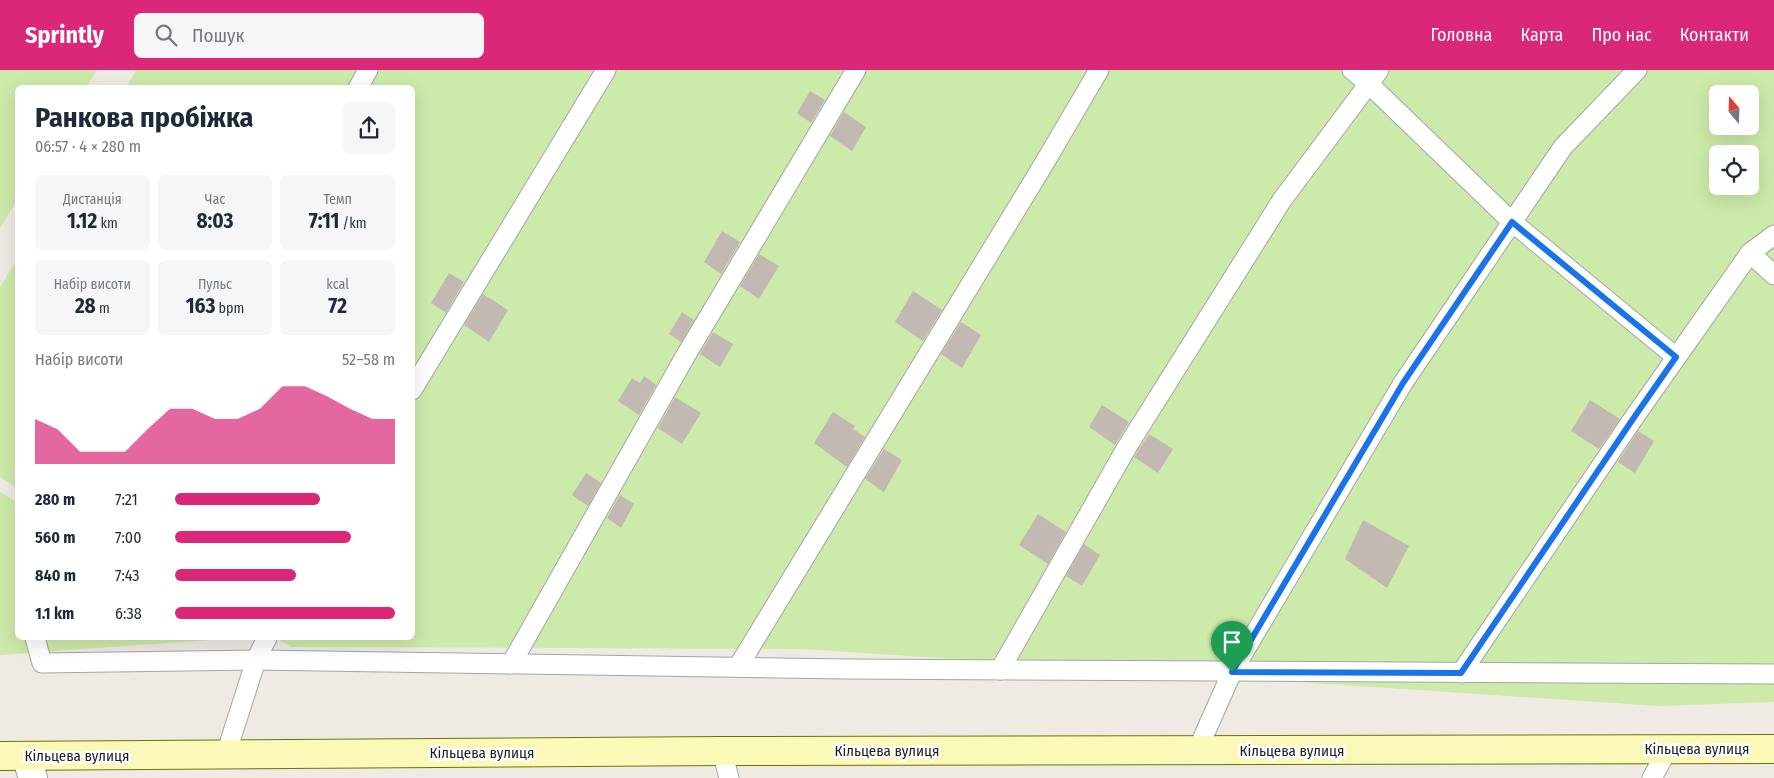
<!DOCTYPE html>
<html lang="uk">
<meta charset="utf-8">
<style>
:root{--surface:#fff;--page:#f6f6f7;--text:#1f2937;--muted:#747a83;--accent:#db2777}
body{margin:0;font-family:"Fira Sans Condensed",sans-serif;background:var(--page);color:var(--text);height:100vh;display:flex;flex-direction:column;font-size:19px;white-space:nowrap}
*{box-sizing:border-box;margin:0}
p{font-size:16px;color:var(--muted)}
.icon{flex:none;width:28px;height:28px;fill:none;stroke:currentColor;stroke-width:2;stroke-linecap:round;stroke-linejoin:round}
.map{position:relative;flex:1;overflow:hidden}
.sheet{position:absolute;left:15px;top:15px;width:400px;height:555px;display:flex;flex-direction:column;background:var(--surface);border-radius:8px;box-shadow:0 5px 20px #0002}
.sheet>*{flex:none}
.needle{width:32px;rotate:341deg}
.controls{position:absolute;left:1709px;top:15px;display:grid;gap:10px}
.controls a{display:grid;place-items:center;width:50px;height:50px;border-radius:8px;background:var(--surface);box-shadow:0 5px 20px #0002;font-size:25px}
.pin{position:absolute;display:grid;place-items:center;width:42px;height:42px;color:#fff;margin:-51px -21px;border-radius:50% 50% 50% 0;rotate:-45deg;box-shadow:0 0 5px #0007}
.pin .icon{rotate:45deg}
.round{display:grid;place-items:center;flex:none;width:52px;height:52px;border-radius:8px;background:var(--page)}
.overview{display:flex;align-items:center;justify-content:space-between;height:85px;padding:0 20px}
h1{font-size:28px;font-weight:700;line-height:38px}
.figures{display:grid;grid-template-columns:repeat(3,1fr);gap:8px;height:85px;padding:5px 20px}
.figures div{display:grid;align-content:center;border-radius:8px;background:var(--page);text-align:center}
.figures b{font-size:21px;font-weight:700}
.figures small{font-size:14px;font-weight:400}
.figures p{font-size:14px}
.chart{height:140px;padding:10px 20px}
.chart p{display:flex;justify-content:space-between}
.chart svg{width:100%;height:90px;margin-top:5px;fill:var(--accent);opacity:.7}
ul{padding:0 20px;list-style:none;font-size:16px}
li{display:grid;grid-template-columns:80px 60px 1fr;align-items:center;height:38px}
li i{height:12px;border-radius:6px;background:var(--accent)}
header{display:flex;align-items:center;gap:30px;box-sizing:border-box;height:70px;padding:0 25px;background:var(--accent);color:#fff}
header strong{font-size:24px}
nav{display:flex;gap:28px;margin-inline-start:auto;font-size:18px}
.search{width:350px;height:45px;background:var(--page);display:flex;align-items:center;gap:12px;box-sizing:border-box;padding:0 18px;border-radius:8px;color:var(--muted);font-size:19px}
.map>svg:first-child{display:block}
</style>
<header>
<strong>Sprintly</strong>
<div class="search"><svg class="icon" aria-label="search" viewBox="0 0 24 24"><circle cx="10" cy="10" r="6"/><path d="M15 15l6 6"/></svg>Пошук</div>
<nav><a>Головна</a><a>Карта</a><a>Про нас</a><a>Контакти</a></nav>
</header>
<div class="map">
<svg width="1774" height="708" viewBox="0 0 1774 708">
<rect width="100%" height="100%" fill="#efeae3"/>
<!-- grass -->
<g fill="#cceaa9" fill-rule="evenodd">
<path d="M 0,0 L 97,0 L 86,17 L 18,18 L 17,130 L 0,158 Z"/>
<path d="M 136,0 L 1774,0 L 1774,632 L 1659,636 L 803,579 L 292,577 L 275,568 L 412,568 L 412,18 L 126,18 ZM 1718,24 L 1750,24 L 1750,56 L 1718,56 ZM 1718,84 L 1750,84 L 1750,116 L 1718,116 Z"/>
<path d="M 17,190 L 17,418 L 0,407 L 0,217 Z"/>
<path d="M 0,422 L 17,432 L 18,568 L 238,568 L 0,585 Z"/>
</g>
<!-- building -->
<g fill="#c3b9b3">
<path d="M 810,21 L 825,30 L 811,53 L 797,43 Z"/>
<path d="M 844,42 L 866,57 L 852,81 L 830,66 Z"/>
<path d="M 722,161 L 740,172 L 721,204 L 704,192 Z"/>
<path d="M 759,184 L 779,196 L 759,229 L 740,216 Z"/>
<path d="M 449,203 L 464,212 L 446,243 L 431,233 Z"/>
<path d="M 913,221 L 942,240 L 923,271 L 895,252 Z"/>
<path d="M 483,224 L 508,240 L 489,272 L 464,255 Z"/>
<path d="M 682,242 L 694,250 L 681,272 L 669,264 Z"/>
<path d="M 961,252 L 981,265 L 962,298 L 941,284 Z"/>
<path d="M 713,262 L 733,274 L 720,297 L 700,284 Z"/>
<path d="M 644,306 L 656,315 L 639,345 L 618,331 L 632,308 L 640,313 Z"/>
<path d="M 675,327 L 701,343 L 682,374 L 658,358 Z"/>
<path d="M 1590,330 L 1620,349 L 1599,379 L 1571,361 Z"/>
<path d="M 1102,335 L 1129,352 L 1115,375 L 1089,357 Z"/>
<path d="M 833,342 L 855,356 L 853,359 L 865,367 L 847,397 L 814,373 Z"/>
<path d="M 1638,361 L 1654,371 L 1635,403 L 1618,392 Z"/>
<path d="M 1149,364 L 1173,379 L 1158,403 L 1134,387 Z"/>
<path d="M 884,379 L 902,390 L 884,422 L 865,409 Z"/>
<path d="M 586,403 L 601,413 L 588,436 L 572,425 Z"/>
<path d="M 620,425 L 634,434 L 621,458 L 607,448 Z"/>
<path d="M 1038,444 L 1066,462 L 1048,494 L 1019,475 Z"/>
<path d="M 1363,450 L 1409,476 L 1387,518 L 1345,489 Z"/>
<path d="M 1084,474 L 1100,485 L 1082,516 L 1066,506 Z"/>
</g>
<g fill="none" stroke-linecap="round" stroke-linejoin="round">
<!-- service casing -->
<g stroke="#a5a5a5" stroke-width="21">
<g id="service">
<path d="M 1352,0 L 1369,14 L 1512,152 L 1676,287"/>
<path d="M 358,18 L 368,0"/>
<path d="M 1750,183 L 1774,205"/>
<path d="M 412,320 L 606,0"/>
<path d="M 35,568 L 42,593 L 256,590 L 846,599 L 1774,604"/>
<path d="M 511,594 L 686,285 L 856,0"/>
<path d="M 738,597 L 1045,92 L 1099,0"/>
<path d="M 1000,600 L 1127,377 L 1282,130 L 1379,0"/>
<path d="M 1461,603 L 1635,346 L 1750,183 L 1774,165"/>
<path d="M 722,681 L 729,708"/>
<path d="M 1197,681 L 1232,602 L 1403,313 L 1563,77 L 1637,0"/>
<path d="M 226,684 L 256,590 L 267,568"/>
<path d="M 1652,708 L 1668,679"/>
</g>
</g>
<!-- minor casing -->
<g stroke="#a5a5a5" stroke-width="30">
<path id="minor" d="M 26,686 L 33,708"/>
</g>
<!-- secondary casing -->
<g stroke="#6f7504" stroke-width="30">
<path id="secondary" d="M 0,686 L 722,681 L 1774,679"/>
</g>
<!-- service -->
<use href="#service" stroke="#fff" stroke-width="19"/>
<!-- minor -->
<use href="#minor" stroke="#fff" stroke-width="28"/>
<!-- secondary -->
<use href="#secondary" stroke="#faf9b7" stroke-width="28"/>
</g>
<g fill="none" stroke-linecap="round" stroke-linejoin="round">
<!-- route casing -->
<g stroke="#fff" stroke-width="10">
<path id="route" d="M 1512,152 L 1676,287 L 1635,346 L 1461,603 L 1232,602 L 1403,313 Z"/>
</g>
<!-- route -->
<use href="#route" stroke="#1a73e8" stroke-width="6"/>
</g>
<g text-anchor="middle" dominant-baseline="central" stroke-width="5" stroke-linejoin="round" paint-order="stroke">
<!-- street labels -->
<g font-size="15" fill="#1e1e1e" stroke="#fff">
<text x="1697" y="679">Кільцева вулиця</text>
<text x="887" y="681">Кільцева вулиця</text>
<text x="1292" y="681">Кільцева вулиця</text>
<text x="482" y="683">Кільцева вулиця</text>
<text x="77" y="686">Кільцева вулиця</text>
</g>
</g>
</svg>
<div class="controls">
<a><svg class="needle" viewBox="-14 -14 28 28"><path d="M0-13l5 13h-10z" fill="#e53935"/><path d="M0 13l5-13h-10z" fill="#747a83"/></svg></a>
<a><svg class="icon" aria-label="locate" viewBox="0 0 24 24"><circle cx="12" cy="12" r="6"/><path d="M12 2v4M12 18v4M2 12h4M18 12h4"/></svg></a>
</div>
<div class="pin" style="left:1232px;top:602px;background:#1e9e55"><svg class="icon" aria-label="arrive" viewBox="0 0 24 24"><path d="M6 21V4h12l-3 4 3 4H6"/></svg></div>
<section class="sheet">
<div class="overview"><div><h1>Ранкова пробіжка</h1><p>06:57 · 4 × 280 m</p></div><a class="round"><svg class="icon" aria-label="share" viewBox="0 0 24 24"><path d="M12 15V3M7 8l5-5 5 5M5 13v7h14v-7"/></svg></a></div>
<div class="figures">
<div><p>Дистанція</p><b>1.12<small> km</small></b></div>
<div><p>Час</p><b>8:03</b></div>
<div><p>Темп</p><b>7:11<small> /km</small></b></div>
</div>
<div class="figures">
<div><p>Набір висоти</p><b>28<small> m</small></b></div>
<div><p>Пульс</p><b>163<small> bpm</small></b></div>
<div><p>kcal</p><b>72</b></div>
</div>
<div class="chart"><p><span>Набір висоти</span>52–58 m</p>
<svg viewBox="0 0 160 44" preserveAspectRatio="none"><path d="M0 44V22L10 27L20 38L30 38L40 38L50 27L60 17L70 17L80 22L90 22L100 17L110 6L120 6L130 11L140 17L150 22L160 22V44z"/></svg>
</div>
<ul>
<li><b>280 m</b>7:21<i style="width:66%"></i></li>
<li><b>560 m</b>7:00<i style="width:80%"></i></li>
<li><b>840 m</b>7:43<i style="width:55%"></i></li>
<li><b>1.1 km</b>6:38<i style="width:100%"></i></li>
</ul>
</section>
</div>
